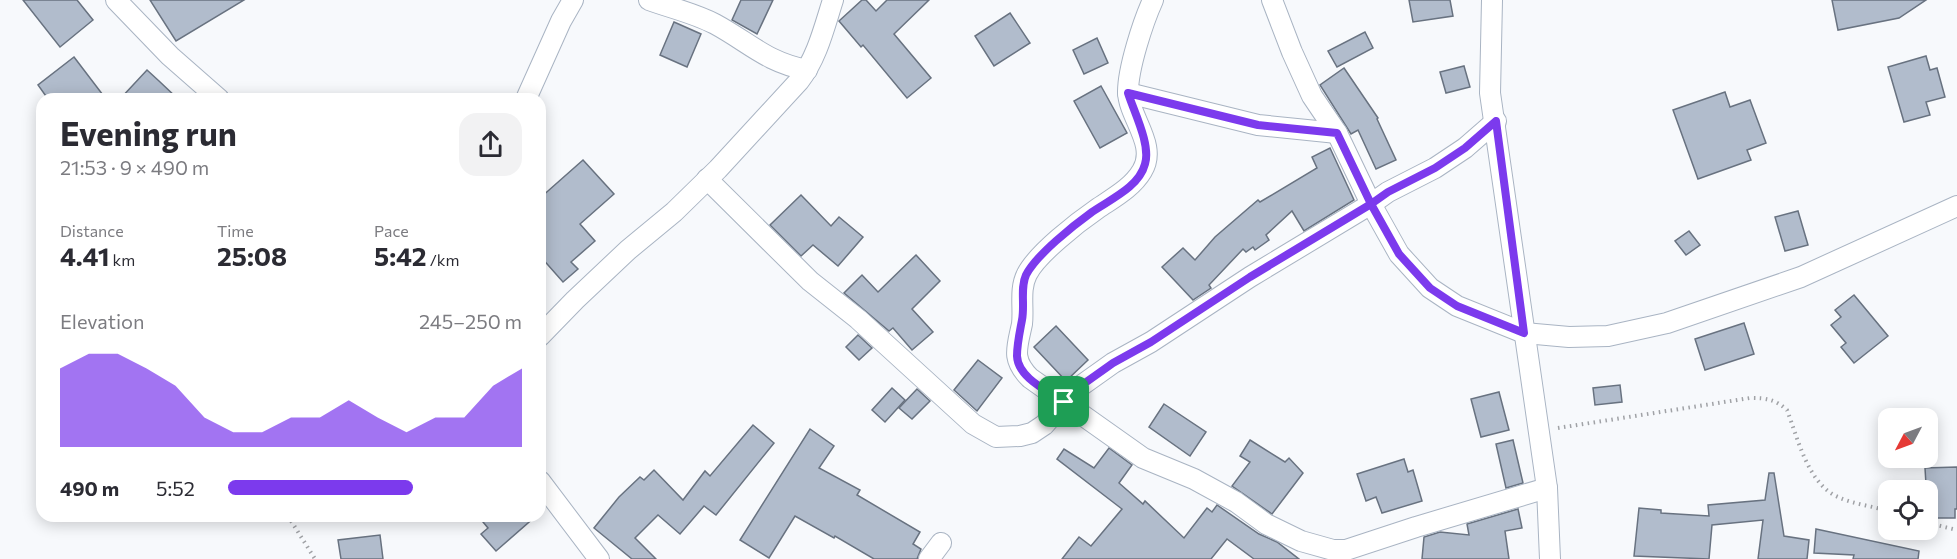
<!DOCTYPE html>
<meta charset="utf-8">
<style>
:root{--surface:#fff;--page:#f2f2f3;--text:#2b2b33;--muted:#7c7c81;--accent:#7c3aed}
body{margin:0;font-family:Commissioner,sans-serif;background:var(--page);color:var(--text);height:100vh;display:flex;flex-direction:column;font-size:22px;white-space:nowrap}
*{box-sizing:border-box;margin:0}
p{font-size:20px;color:var(--muted)}
.icon{flex:none;width:33px;height:33px;fill:none;stroke:currentColor;stroke-width:2;stroke-linecap:round;stroke-linejoin:round}
.map{position:relative;flex:1;overflow:hidden}
.side{position:absolute;left:36px;top:93px;width:510px;height:429px;display:flex;flex-direction:column;background:var(--surface);border-radius:18px;box-shadow:0 3px 15px #0003}
.side>*{flex:none}
.needle{width:39px;rotate:229deg}
.controls{position:absolute;left:1878px;top:408px;display:grid;gap:12px}
.controls a{display:grid;place-items:center;width:60px;height:60px;border-radius:12px;background:var(--surface);box-shadow:0 3px 15px #0003;font-size:30px}
.pin{position:absolute;display:grid;place-items:center;width:51px;height:51px;color:#fff;margin:-26px;border-radius:12px;box-shadow:0 3px 9px #0006}
.round{display:grid;place-items:center;flex:none;width:63px;height:63px;border-radius:18px;background:var(--page)}
.summary{display:flex;align-items:center;justify-content:space-between;height:102px;padding:0 24px}
h1{font-size:33px;font-weight:700;line-height:45px}
.figures{display:grid;grid-template-columns:repeat(3,1fr);gap:9px;height:102px;padding:6px 24px}
.figures div{display:grid;align-content:center}
.figures b{font-size:26px;font-weight:700}
.figures small{font-size:16px;font-weight:400}
.figures p{font-size:16px}
.chart{height:168px;padding:12px 24px}
.chart p{display:flex;justify-content:space-between}
.chart svg{width:100%;height:108px;margin-top:6px;fill:var(--accent);opacity:.7}
ul{padding:0 24px;list-style:none;font-size:20px}
li{display:grid;grid-template-columns:96px 72px 1fr;align-items:center;height:45px}
li i{height:15px;border-radius:8px;background:var(--accent)}
.map>svg:first-child{display:block}
</style>
<div class="map">
<svg width="1957" height="559" viewBox="0 0 1957 559">
<rect width="100%" height="100%" fill="#f7f9fc"/>
<!-- building -->
<g fill="#b1bccc" stroke="#687280" stroke-width="1.5">
<path d="M 23,0 L 77,0 L 93,20 L 60,47 Z"/>
<path d="M 150,0 L 244,0 L 176,41 Z"/>
<path d="M 741,0 L 773,0 L 757,34 L 732,20 Z"/>
<path d="M 862,0 L 866,0 L 876,11 L 887,0 L 929,0 L 894,34 L 931,78 L 907,98 L 863,45 L 861,47 L 839,21 Z"/>
<path d="M 1409,0 L 1450,0 L 1453,16 L 1413,22 Z"/>
<path d="M 1832,0 L 1926,0 L 1899,18 L 1838,30 Z"/>
<path d="M 1010,13 L 1030,43 L 994,66 L 975,36 Z"/>
<path d="M 674,22 L 701,34 L 687,67 L 660,55 Z"/>
<path d="M 1365,32 L 1373,48 L 1337,67 L 1328,51 Z"/>
<path d="M 1097,38 L 1108,63 L 1084,74 L 1073,50 Z"/>
<path d="M 1926,56 L 1930,70 L 1937,68 L 1945,97 L 1926,102 L 1930,115 L 1904,122 L 1888,67 Z"/>
<path d="M 74,57 L 106,99 L 48,99 L 38,85 Z"/>
<path d="M 1464,66 L 1470,87 L 1446,93 L 1440,72 Z"/>
<path d="M 1344,68 L 1378,118 L 1377,119 L 1396,160 L 1376,169 L 1358,130 L 1351,134 L 1320,85 Z"/>
<path d="M 147,70 L 159,81 L 178,99 L 120,99 Z"/>
<path d="M 1101,86 L 1127,133 L 1100,148 L 1074,101 Z"/>
<path d="M 1725,92 L 1730,107 L 1750,100 L 1766,143 L 1747,150 L 1751,160 L 1698,179 L 1673,110 Z"/>
<path d="M 1330,148 L 1354,200 L 1304,231 L 1292,211 L 1266,235 L 1269,240 L 1255,250 L 1253,247 L 1246,252 L 1243,249 L 1209,285 L 1211,288 L 1193,300 L 1162,267 L 1183,248 L 1195,260 L 1215,237 L 1258,200 L 1260,202 L 1317,168 L 1312,157 Z"/>
<path d="M 583,160 L 614,194 L 580,224 L 595,241 L 571,262 L 578,269 L 563,282 L 540,256 L 540,198 Z"/>
<path d="M 801,195 L 831,226 L 839,217 L 863,237 L 838,266 L 813,245 L 801,256 L 770,225 Z"/>
<path d="M 1798,211 L 1808,245 L 1785,251 L 1775,217 Z"/>
<path d="M 1689,231 L 1700,245 L 1686,255 L 1675,241 Z"/>
<path d="M 916,255 L 940,281 L 912,309 L 933,332 L 912,350 L 893,328 L 889,331 L 844,293 L 862,275 L 878,292 Z"/>
<path d="M 1854,295 L 1888,336 L 1854,363 L 1841,347 L 1846,343 L 1831,325 L 1841,317 L 1835,310 Z"/>
<path d="M 1744,323 L 1754,354 L 1705,370 L 1695,339 Z"/>
<path d="M 1056,326 L 1088,360 L 1066,381 L 1034,347 Z"/>
<path d="M 858,335 L 872,348 L 859,360 L 846,347 Z"/>
<path d="M 978,360 L 1002,378 L 977,411 L 954,390 Z"/>
<path d="M 1620,385 L 1622,402 L 1595,405 L 1593,388 Z"/>
<path d="M 892,388 L 905,400 L 885,422 L 872,410 Z"/>
<path d="M 917,389 L 930,401 L 912,419 L 899,408 Z"/>
<path d="M 1499,392 L 1509,430 L 1481,437 L 1471,399 Z"/>
<path d="M 1164,404 L 1206,432 L 1190,456 L 1149,427 Z"/>
<path d="M 753,425 L 774,443 L 716,515 L 704,506 L 680,534 L 658,515 L 635,538 L 656,559 L 632,559 L 594,528 L 619,497 L 640,477 L 644,480 L 654,470 L 683,500 L 705,471 L 710,476 Z"/>
<path d="M 810,429 L 834,446 L 819,468 L 860,490 L 857,495 L 920,532 L 913,544 L 921,549 L 917,559 L 874,559 L 835,536 L 834,538 L 795,516 L 769,558 L 740,540 Z"/>
<path d="M 1250,440 L 1285,462 L 1289,458 L 1303,473 L 1272,514 L 1232,486 L 1250,462 L 1240,456 Z"/>
<path d="M 1513,440 L 1523,483 L 1506,488 L 1496,444 Z"/>
<path d="M 1109,448 L 1132,465 L 1119,483 L 1143,504 L 1145,501 L 1184,538 L 1207,508 L 1212,512 L 1217,505 L 1259,534 L 1277,542 L 1299,559 L 1254,559 L 1227,539 L 1211,559 L 1062,559 L 1079,537 L 1091,546 L 1122,509 L 1057,459 L 1064,449 L 1094,468 Z"/>
<path d="M 1404,459 L 1408,472 L 1413,470 L 1422,501 L 1382,513 L 1376,497 L 1366,501 L 1357,474 Z"/>
<path d="M 1957,467 L 1957,509 L 1955,509 L 1955,518 L 1928,518 L 1925,468 Z"/>
<path d="M 1769,473 L 1774,473 L 1784,536 L 1809,540 L 1807,559 L 1758,559 L 1763,520 L 1712,525 L 1709,559 L 1634,556 L 1639,508 L 1661,510 L 1661,513 L 1709,516 L 1708,505 L 1765,500 Z"/>
<path d="M 1518,509 L 1522,528 L 1505,531 L 1509,559 L 1422,559 L 1424,537 L 1440,532 L 1469,535 L 1467,524 Z"/>
<path d="M 478,516 L 536,516 L 496,551 L 481,534 L 488,528 Z"/>
<path d="M 1816,529 L 1919,551 L 1918,559 L 1853,559 L 1854,555 L 1814,553 Z"/>
<path d="M 380,535 L 383,559 L 341,559 L 338,540 Z"/>
</g>
<g fill="none" stroke-linecap="round" stroke-linejoin="round">
<!-- minor casing -->
<g stroke="#a9b4c3" stroke-width="22">
<g id="minor">
<path d="M 116,0 L 170,56 L 219,99"/>
<path d="M 649,0 C 671,8 694,13 715,24 C 750,43 766,62 807,70"/>
<path d="M 1153,0 C 1143,22 1128,68 1128,92 C 1129,118 1158,145 1142,171 C 1132,188 1113,198 1097,209 C 1078,222 1037,254 1027,274 C 1019,289 1024,308 1022,324 C 1017,348 1011,359 1030,378 L 1143,458 L 1194,479 L 1236,502 L 1266,524 L 1301,541 L 1333,550 L 1346,550 L 1416,527 L 1547,488"/>
<path d="M 1272,0 L 1292,52 L 1312,96 L 1337,133 L 1371,204 L 1399,254 L 1430,288 L 1457,306 L 1524,333 L 1569,337 L 1608,336 L 1667,323 L 1801,277 L 1957,206"/>
<path d="M 1492,0 L 1490,93 L 1547,488 L 1550,559"/>
<path d="M 1128,93 L 1258,125 L 1337,133"/>
<path d="M 526,99 L 561,21 L 573,0"/>
<path d="M 707,179 L 810,281 L 858,319 L 973,424 L 996,437 L 1020,436 L 1032,433 L 1044,425 L 1075,390 L 1113,363 L 1151,342 L 1250,277 L 1371,204 L 1388,192 L 1435,168 L 1465,148 L 1496,121"/>
<path d="M 540,336 L 575,300 L 628,250 L 674,212 L 718,169 L 799,81 C 817,58 824,28 833,0"/>
<path d="M 540,481 L 599,559"/>
<path d="M 929,559 L 941,543"/>
</g>
</g>
<!-- path -->
<g stroke="#a0a2a6" stroke-width="4" stroke-dasharray="1.5 4.5" stroke-linecap="butt">
<path d="M 1558,428 L 1750,398 C 1766,398 1775,399 1787,410 C 1798,439 1808,484 1838,497 C 1853,504 1872,506 1888,511"/>
<path d="M 288,516 L 315,559"/>
<path d="M 1928,523 L 1957,530"/>
</g>
<!-- minor -->
<use href="#minor" stroke="#fff" stroke-width="20"/>
</g>
<g fill="none" stroke-linecap="round" stroke-linejoin="round">
<!-- route casing -->
<g stroke="#fff" stroke-width="12">
<path id="route" d="M 1064,402 L 1075,390 L 1113,363 L 1151,342 L 1250,277 L 1371,204 L 1399,254 L 1430,288 L 1457,306 L 1524,333 L 1496,121 L 1465,148 L 1435,168 L 1388,192 L 1371,204 L 1337,133 L 1258,125 L 1128,93 C 1134,112 1151,145 1145,164 C 1139,187 1111,199 1092,212 C 1074,225 1036,255 1026,275 C 1020,288 1025,305 1022,320 C 1020,331 1017,344 1017,356 C 1018,378 1048,391 1064,402"/>
</g>
<!-- route -->
<use href="#route" stroke="#7c3aed" stroke-width="8"/>
</g>
</svg>
<div class="controls">
<a><svg class="needle" viewBox="-14 -14 28 28"><path d="M0-13l5 13h-10z" fill="#e53935"/><path d="M0 13l5-13h-10z" fill="#7c7c81"/></svg></a>
<a><svg class="icon" aria-label="locate" viewBox="0 0 24 24"><circle cx="12" cy="12" r="6"/><path d="M12 2v4M12 18v4M2 12h4M18 12h4"/></svg></a>
</div>
<div class="pin" style="left:1064px;top:402px;background:#1e9e55"><svg class="icon" aria-label="arrive" viewBox="0 0 24 24"><path d="M6 21V4h12l-3 4 3 4H6"/></svg></div>
<section class="side">
<div class="summary"><div><h1>Evening run</h1><p>21:53 · 9 × 490 m</p></div><a class="round"><svg class="icon" aria-label="share" viewBox="0 0 24 24"><path d="M12 15V3M7 8l5-5 5 5M5 13v7h14v-7"/></svg></a></div>
<div class="figures">
<div><p>Distance</p><b>4.41<small> km</small></b></div>
<div><p>Time</p><b>25:08</b></div>
<div><p>Pace</p><b>5:42<small> /km</small></b></div>
</div>
<div class="chart"><p><span>Elevation</span>245–250 m</p>
<svg viewBox="0 0 160 44" preserveAspectRatio="none"><path d="M0 44V12L10 6L20 6L30 12L40 19L50 32L60 38L70 38L80 32L90 32L100 25L110 32L120 38L130 32L140 32L150 19L160 12V44z"/></svg>
</div>
<ul>
<li><b>490 m</b>5:52<i style="width:63%"></i></li>
</ul>
</section>
</div>
